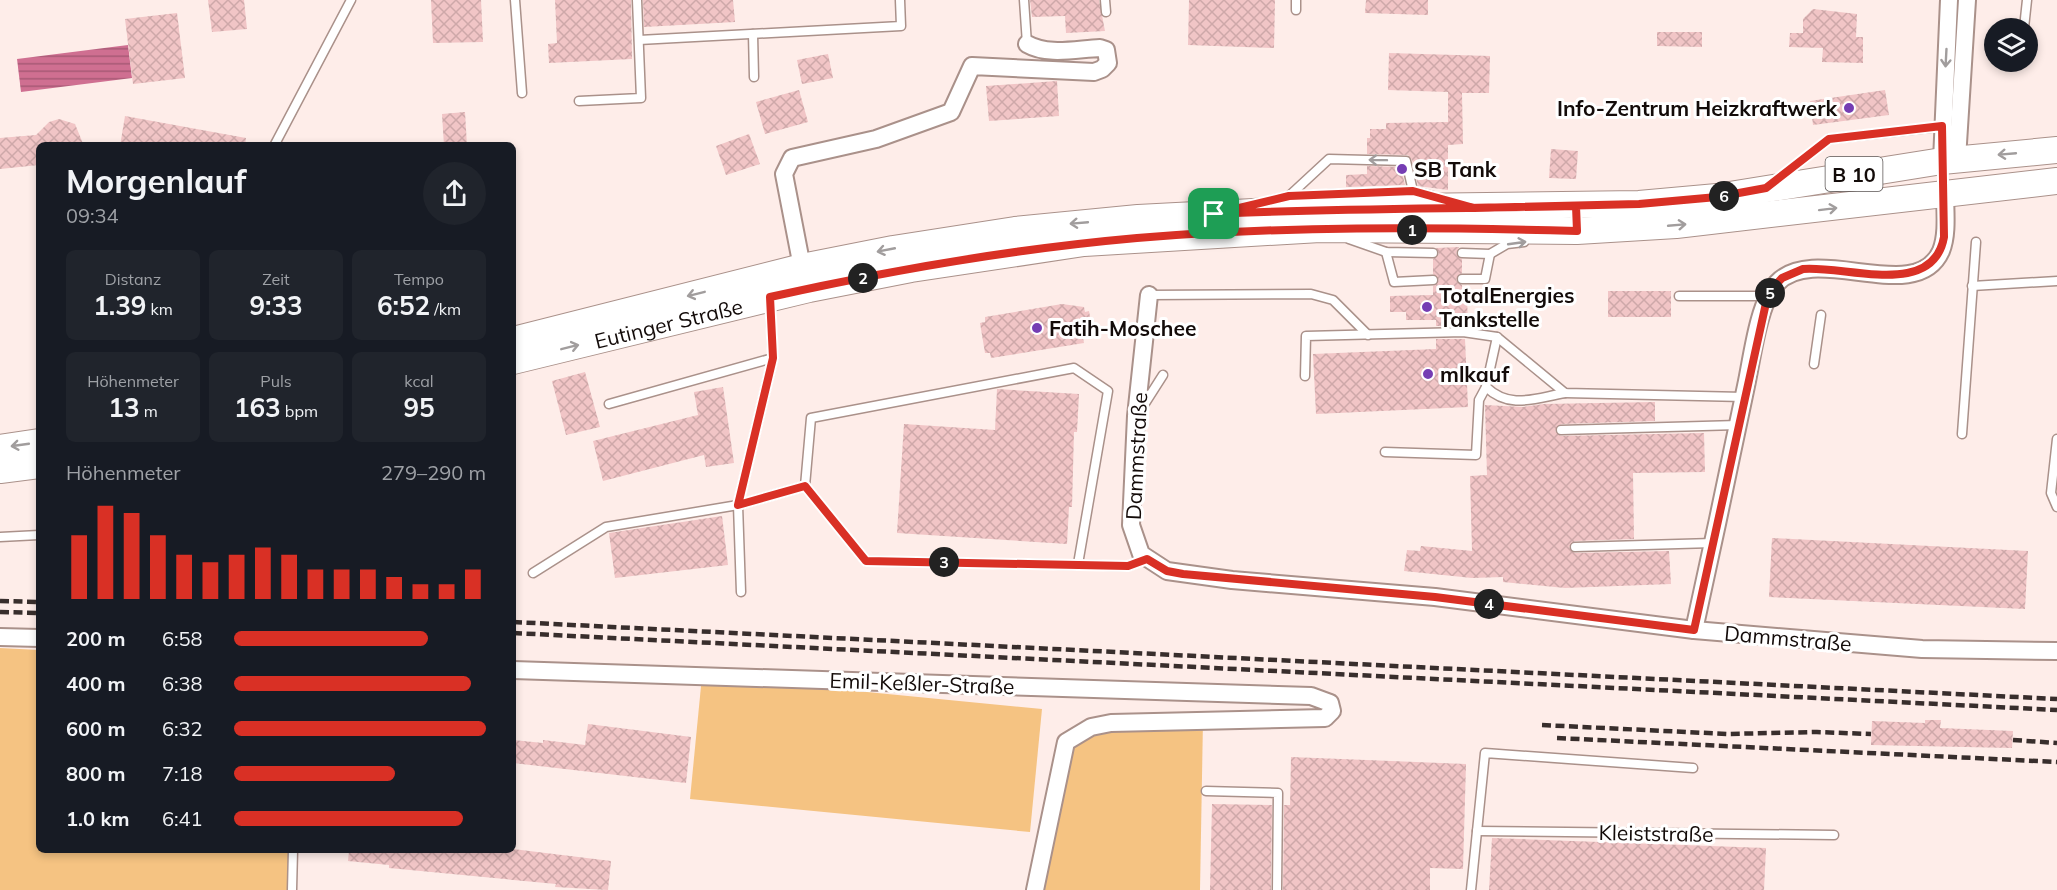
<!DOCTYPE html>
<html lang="de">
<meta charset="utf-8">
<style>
:root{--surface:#171b24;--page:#20242c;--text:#f1f3f6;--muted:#9ea1a6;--accent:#d93025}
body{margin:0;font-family:Mulish,sans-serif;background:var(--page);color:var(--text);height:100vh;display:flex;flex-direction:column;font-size:22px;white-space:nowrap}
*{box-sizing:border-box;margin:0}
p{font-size:20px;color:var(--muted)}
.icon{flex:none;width:33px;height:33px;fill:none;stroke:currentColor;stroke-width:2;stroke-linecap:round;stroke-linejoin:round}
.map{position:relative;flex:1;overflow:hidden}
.sheet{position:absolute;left:36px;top:142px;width:480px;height:711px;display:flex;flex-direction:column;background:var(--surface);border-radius:9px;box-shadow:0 3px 9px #0003}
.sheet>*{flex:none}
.fabs{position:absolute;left:1984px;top:18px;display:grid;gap:12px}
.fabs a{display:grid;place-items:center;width:54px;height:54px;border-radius:50%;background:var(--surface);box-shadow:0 3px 9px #0003;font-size:30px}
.pin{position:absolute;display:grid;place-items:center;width:51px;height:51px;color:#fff;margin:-26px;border-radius:12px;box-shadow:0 3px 9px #0006}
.km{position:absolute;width:30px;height:30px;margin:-15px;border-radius:50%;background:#222;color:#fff;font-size:16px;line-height:30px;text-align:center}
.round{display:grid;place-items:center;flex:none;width:63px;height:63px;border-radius:32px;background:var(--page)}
.head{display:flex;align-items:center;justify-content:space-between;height:102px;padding:0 30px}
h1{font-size:33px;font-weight:700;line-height:45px}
.figures{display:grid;grid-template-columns:repeat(3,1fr);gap:9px;height:102px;padding:6px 30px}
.figures div{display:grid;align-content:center;border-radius:9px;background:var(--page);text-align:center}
.figures b{font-size:26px;font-weight:700}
.figures small{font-size:16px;font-weight:400}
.figures p{font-size:16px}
.chart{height:168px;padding:12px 30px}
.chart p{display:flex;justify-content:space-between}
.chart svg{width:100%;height:108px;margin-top:6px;stroke:var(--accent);stroke-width:6}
ul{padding:0 30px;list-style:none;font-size:20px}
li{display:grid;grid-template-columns:96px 72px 1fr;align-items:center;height:45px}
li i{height:15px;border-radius:8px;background:var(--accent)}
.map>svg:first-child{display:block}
</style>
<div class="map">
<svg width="2057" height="890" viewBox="0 0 2057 890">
<defs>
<pattern id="water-rules" width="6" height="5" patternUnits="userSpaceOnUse" patternTransform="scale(1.5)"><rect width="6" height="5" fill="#cf6f91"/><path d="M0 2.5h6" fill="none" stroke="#a75975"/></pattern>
<pattern id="building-cross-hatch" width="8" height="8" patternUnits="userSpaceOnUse" patternTransform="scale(1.5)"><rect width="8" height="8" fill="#f1c5c6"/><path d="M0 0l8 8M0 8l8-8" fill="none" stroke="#cea8a9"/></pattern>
</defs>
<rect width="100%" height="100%" fill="#feede9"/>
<!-- garden -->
<g fill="#f5c382">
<path d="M 0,648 L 39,650 L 39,850 L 291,851 L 289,890 L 0,890 Z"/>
<path d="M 702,676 L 1042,709 L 1030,832 L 690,799 Z"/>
<path d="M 1203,720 L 1200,890 L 1036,890 L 1066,742 L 1091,727 Z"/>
</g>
<!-- water -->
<path fill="url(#water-rules)" d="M 128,45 L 132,78 L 21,92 L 17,59 Z"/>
<!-- building -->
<g fill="url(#building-cross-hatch)">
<path d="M 208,0 L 244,0 L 247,29 L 212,32 Z"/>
<path d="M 431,0 L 481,0 L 483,42 L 433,43 Z"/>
<path d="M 555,0 L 631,0 L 632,59 L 549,63 L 548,44 L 557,43 Z"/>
<path d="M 643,0 L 733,0 L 735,22 L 644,27 Z"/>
<path d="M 1030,0 L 1099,0 L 1105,31 L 1066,33 L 1065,16 L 1032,17 Z"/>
<path d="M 1189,0 L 1275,0 L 1274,48 L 1188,45 Z"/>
<path d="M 1366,0 L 1428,0 L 1428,15 L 1365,13 Z"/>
<path d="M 1813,9 L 1857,14 L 1856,37 L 1863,37 L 1863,63 L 1822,62 L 1823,48 L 1789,47 L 1790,33 L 1803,33 L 1803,19 Z"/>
<path d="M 177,13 L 185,78 L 133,84 L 125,19 Z"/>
<path d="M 1657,32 L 1702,32 L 1702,47 L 1657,46 Z"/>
<path d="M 1389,53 L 1490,56 L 1489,93 L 1462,93 L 1463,144 L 1448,145 L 1448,190 L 1418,186 L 1412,160 L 1408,155 L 1367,154 L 1367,138 L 1370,138 L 1370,129 L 1386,129 L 1386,123 L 1448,122 L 1448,92 L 1388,90 Z"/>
<path d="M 828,54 L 833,78 L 802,84 L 797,60 Z"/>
<path d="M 1057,81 L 1059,116 L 989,121 L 986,86 Z"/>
<path d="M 799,90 L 808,122 L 765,134 L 756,102 Z"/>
<path d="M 1885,90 L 1889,115 L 1813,125 L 1810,101 Z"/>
<path d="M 465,112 L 467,146 L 444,146 L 442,114 Z"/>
<path d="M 125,116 L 246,138 L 245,146 L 120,146 Z"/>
<path d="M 59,119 L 75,124 L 84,146 L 39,146 L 39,165 L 0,169 L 0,138 L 36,135 L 49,122 Z"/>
<path d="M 749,134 L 760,164 L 726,175 L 716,146 Z"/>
<path d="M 1551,149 L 1578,151 L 1576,179 L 1549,178 Z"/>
<path d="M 1367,166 L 1401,167 L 1405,185 L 1346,187 L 1346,175 L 1367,174 Z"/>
<path d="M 1459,247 L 1456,253 L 1462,259 L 1462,273 L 1456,280 L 1462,285 L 1462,299 L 1467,299 L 1468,323 L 1465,326 L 1436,326 L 1436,320 L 1406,320 L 1406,312 L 1390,312 L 1390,296 L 1433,295 L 1433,286 L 1439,280 L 1433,274 L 1433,259 L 1439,254 L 1436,248 Z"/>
<rect x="1608" y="291" width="63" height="26"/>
<path d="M 1062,304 L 1084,307 L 1085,312 L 1089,311 L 1093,333 L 1088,333 L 1089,338 L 1083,338 L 1084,343 L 991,358 L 990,353 L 985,353 L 980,323 L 985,322 L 985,317 Z"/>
<path d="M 1436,339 L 1465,339 L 1468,407 L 1316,414 L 1313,354 L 1436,349 Z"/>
<path d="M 585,372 L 600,427 L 566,435 L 552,381 Z"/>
<path d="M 723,387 L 734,463 L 706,467 L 704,455 L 603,481 L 593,441 L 698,415 L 694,392 Z"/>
<path d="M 997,389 L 1079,394 L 1077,432 L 1074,432 L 1072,507 L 1069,507 L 1067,544 L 897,533 L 904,424 L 995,430 Z"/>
<path d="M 1655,402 L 1655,421 L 1561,424 L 1555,431 L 1561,436 L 1704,433 L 1705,472 L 1633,473 L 1634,539 L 1575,541 L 1569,547 L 1575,553 L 1669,551 L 1671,584 L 1565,588 L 1503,582 L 1503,577 L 1472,578 L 1404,571 L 1407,550 L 1420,551 L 1421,546 L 1472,551 L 1470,476 L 1487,475 L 1485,405 L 1523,407 L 1544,404 Z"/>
<path d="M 722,516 L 728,565 L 615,578 L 609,533 Z"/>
<path d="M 1772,538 L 2028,551 L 2025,609 L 1769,597 Z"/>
<path d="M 1925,720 L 1941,720 L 1940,728 L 2013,731 L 2012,748 L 1871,745 L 1872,721 L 1925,723 Z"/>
<path d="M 588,724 L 691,737 L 686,783 L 513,763 L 513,740 L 543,743 L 543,740 L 585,745 Z"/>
<path d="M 1291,757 L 1466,764 L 1463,869 L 1430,868 L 1430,890 L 1283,890 L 1284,805 L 1290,805 Z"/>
<path d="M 1212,804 L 1272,805 L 1271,890 L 1210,890 Z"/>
<path d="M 1492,838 L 1766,848 L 1764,890 L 1489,890 Z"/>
<path d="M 513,849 L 611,861 L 608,890 L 555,887 L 556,884 L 389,868 L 389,865 L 348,861 L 349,850 Z"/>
</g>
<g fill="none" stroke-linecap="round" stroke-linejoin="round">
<!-- service casing -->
<g stroke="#aa918a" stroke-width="11">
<g id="service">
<path d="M 515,0 L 522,93"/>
<path d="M 1024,0 L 1027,44"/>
<path d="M 1105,0 L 1106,12"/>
<path d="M 1296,10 L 1296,0"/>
<path d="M 2024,28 L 2027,0"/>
<path d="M 753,34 L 754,77"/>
<path d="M 639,40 L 901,26 L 900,0"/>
<path d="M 579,101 L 641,98 L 637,0"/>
<path d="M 274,146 L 351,0"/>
<path d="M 1778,179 L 1829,139 L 1946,126"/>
<path d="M 1289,196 L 1413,191"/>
<path d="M 1272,200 L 1289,196 L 1329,159 L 1406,161 L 1413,191 L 1433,196"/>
<path d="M 1349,239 L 1386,252 L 1433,253"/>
<path d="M 1386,252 L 1394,282 L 1433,280"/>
<path d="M 1462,253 L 1490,254 L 1507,244 L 1524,242"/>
<path d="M 1462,279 L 1485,279 L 1490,254"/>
<path d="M 1972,286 L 2057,281"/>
<path d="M 1149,295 L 1311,294 L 1333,300 L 1368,335"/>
<path d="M 1679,296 L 1769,296"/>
<path d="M 1497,337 L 1486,387 C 1510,410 1535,398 1565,393"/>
<path d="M 1814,364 L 1821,315"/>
<path d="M 1305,376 L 1306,336 L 1463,332 L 1497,337 L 1565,393 L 1744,397"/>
<path d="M 609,404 L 773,358"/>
<path d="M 1140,411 L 1163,375"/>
<path d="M 1561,430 L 1738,425"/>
<path d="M 1962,434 L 1976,242"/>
<path d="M 2057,439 L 2051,493 L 2057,507"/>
<path d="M 1385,452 L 1476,455 L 1479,400 L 1486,387"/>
<path d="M 0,537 L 39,535"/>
<path d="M 1575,547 L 1713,543"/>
<path d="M 1078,564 L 1108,391 L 1074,368 L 811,418 L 805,486 L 866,561 L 1128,566 L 1147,559"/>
<path d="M 533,573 L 606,527 L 738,505 L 805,486"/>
<path d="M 741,592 L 738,505 L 773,358 L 770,300"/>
<path d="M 1206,791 L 1278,793 L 1277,890"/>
<path d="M 1477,831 L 1834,835"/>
<path d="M 292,890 L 293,850"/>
<path d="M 1471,890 L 1485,753 L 1693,768"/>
</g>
</g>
<!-- minor casing -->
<g stroke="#aa918a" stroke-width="20">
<g id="minor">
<path d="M 1957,159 L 1967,0"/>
<path d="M 1942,161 L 1949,0"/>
<path d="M 802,267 L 784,174 L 792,158 L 876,139 L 951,112 L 972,66 L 1094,72 L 1102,69 L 1108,63 L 1106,50 L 1100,48 C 1076,49 1048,56 1027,44"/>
<path d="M 1149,295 L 1136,416 L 1131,525 L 1141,554 L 1167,571 L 1232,580 L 1435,597 L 1694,630 L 1922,649 L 2057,651"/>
<path d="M 1694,630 C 1712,549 1729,467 1746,386 C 1752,359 1758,303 1777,283 C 1815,242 1916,307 1941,251 C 1948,234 1945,210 1945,192"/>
<path d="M 0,637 L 39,638"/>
<path d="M 513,670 L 1311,696 L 1330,703 L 1332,711 L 1325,718 L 1111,723 L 1091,727 L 1066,742 L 1035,890"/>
</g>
</g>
<!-- primary casing -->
<g stroke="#aa918a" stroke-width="28">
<g id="primary">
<path d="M 513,340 L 802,267 L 893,249 L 1015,230 L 1138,218 L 1328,208 L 1639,204 L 1717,197 L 1942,161 L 2057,150"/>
<path id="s1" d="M 513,361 L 809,289 L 911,269 L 1084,243 L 1320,229 L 1577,231 L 1676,225 L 2057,181"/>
<path d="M 0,448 L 39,442"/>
<path d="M 0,470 L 39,465"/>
</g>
</g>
<!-- service -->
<use href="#service" stroke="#fff" stroke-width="8"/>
<!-- minor -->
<use href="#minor" stroke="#fff" stroke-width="16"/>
<!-- primary -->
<use href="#primary" stroke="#fff" stroke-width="26"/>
<!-- rail -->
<g stroke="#382e2c" stroke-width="4.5" stroke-dasharray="9 4.5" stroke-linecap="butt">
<path d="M 0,601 L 39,602"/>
<path d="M 0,612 L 39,613"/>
<path d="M 513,622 L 2057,699"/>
<path d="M 513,633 L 2057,710"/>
<path d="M 1542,725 L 1727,734 L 1817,732 L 1871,734"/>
<path d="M 1557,738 L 2057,762"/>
<path d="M 2013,740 L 2057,743"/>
</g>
</g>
<!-- one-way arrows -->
<defs><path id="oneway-shaft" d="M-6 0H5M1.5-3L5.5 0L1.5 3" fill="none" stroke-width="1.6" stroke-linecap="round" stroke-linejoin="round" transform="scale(1.5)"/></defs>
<g stroke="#a19d9d">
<use href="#oneway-shaft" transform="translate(1946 58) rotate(93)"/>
<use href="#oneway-shaft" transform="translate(2007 154) rotate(175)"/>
<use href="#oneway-shaft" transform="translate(1378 160) rotate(-179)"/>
<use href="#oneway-shaft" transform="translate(1828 209) rotate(-7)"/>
<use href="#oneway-shaft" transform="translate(1079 223) rotate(175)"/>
<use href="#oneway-shaft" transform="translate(1677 225) rotate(-5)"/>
<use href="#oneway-shaft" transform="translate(1517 243) rotate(-8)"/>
<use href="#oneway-shaft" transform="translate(886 250) rotate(169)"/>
<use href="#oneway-shaft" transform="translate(696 294) rotate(166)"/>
<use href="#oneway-shaft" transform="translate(570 347) rotate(-14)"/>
<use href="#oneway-shaft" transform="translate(20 445) rotate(172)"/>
</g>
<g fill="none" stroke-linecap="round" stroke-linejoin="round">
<!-- route casing -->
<g stroke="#fff" stroke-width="12">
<path id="route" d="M 1214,214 C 1335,208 1455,209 1576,206 L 1577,231 C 1430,227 1283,226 1137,238 C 1013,249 891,270 770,297 L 773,358 L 738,505 L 805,486 L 866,561 L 1128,566 L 1147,559 L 1167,571 L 1183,574 L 1435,597 L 1694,630 L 1766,303 L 1772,289 L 1782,278 L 1803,269 C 1845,265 1933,299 1944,237 L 1942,126 L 1829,139 L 1766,188 L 1717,197 L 1639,204 L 1474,208 L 1413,191 L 1289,196 L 1214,214"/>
</g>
<!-- route -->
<use href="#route" stroke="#d93025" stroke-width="8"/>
</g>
<!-- markers -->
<g fill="#753db3" stroke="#fff" stroke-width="2">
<circle cx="1849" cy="108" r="6"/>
<circle cx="1402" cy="169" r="6"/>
<circle cx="1427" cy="307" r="6"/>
<circle cx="1037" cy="328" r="6"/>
<circle cx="1428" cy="374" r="6"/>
</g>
<g text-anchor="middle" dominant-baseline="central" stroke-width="6" stroke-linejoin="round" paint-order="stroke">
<!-- shield labels -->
<rect fill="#fff" stroke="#5a5453" stroke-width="1.5" x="1825.5" y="157" width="57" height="34" rx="4.5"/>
<g font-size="20" font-weight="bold" fill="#130b09">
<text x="1854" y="174">B 10</text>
</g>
<!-- poi labels -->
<g font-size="21" font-weight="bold" fill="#130b09" stroke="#fff" text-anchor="start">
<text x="1837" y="108" text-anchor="end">Info-Zentrum Heizkraftwerk</text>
<text x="1414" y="169">SB Tank</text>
<text x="1439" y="295">TotalEnergies<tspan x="1439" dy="24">Tankstelle</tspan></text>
<text x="1049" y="328">Fatih-Moschee</text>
<text x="1440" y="374">mlkauf</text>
</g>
<!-- street labels -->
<g font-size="21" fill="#130b09" stroke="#fff">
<text stroke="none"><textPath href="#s1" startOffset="160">Eutinger Straße</textPath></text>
<text transform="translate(1136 456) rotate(-87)">Dammstraße</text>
<text transform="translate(1788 638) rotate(5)">Dammstraße</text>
<text transform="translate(922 683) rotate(2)">Emil-Keßler-Straße</text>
<text transform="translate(1656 833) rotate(1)">Kleiststraße</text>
</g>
</g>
</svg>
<div class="fabs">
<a><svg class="icon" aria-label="layers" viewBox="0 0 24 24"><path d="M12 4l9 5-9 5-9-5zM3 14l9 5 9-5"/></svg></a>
</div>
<div class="pin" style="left:1214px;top:214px;background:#1e9e55"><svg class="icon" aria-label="arrive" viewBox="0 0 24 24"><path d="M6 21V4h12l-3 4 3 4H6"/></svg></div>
<b class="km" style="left:1412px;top:230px">1</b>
<b class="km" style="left:863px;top:278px">2</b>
<b class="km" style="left:944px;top:562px">3</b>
<b class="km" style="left:1489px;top:604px">4</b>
<b class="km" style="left:1770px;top:293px">5</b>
<b class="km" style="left:1724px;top:196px">6</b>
<section class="sheet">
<div class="head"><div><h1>Morgenlauf</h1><p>09:34</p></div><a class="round"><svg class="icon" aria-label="share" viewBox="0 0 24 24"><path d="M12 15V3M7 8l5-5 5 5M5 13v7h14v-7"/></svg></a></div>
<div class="figures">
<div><p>Distanz</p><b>1.39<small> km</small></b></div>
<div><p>Zeit</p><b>9:33</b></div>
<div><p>Tempo</p><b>6:52<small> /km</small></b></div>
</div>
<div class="figures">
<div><p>Höhenmeter</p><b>13<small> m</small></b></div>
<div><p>Puls</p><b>163<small> bpm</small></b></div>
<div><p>kcal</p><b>95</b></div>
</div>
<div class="chart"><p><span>Höhenmeter</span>279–290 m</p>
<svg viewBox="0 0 160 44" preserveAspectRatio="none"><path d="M5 44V18M15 44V6M25 44V9M35 44V18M45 44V26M55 44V29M65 44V26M75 44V23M85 44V26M95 44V32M105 44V32M115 44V32M125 44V35M135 44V38M145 44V38M155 44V32"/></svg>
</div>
<ul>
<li><b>200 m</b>6:58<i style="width:77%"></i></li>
<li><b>400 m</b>6:38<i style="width:94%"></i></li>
<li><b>600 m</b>6:32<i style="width:100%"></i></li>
<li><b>800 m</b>7:18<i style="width:64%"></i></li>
<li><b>1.0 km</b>6:41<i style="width:91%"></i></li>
</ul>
</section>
</div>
